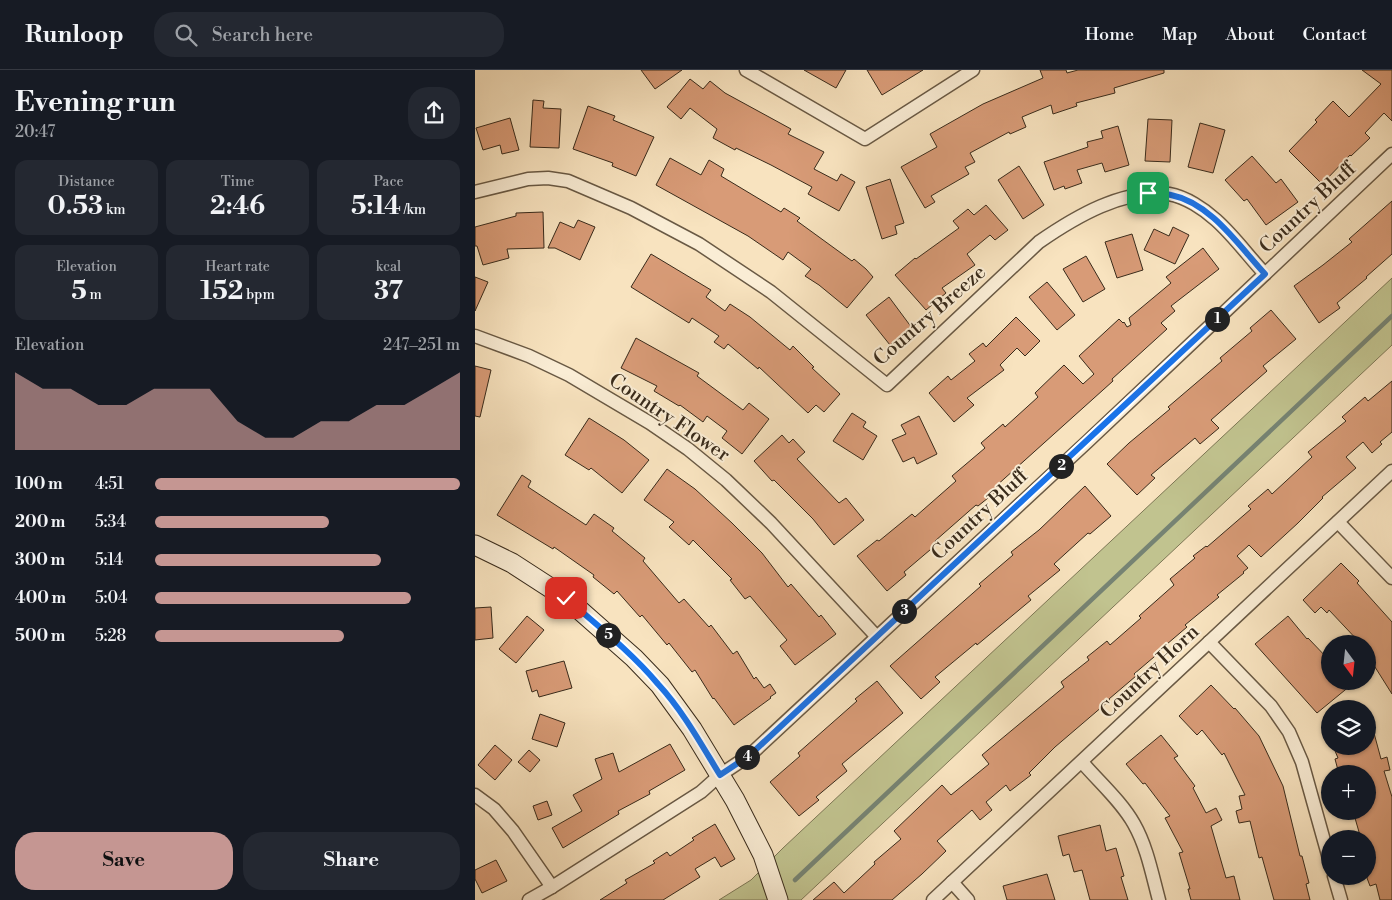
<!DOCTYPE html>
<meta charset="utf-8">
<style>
:root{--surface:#171b24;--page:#242831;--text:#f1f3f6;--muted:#9ea1a6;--line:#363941;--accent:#c59692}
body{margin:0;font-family:"Libre Bodoni",serif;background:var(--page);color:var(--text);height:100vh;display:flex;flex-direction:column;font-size:19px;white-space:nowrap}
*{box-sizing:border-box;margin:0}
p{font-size:16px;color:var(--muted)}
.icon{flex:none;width:28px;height:28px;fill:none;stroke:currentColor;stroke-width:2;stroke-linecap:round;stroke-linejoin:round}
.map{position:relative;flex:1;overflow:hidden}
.sheet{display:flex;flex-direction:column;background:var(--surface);width:475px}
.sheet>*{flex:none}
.needle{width:32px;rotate:165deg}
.controls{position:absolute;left:846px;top:565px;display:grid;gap:10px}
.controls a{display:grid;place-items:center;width:55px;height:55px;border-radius:50%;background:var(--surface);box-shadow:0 1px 4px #0004;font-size:25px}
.pin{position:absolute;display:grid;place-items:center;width:42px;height:42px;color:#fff;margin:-21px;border-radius:10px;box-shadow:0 2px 8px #0006}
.km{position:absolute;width:25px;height:25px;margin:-12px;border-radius:50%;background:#222;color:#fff;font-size:14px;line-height:25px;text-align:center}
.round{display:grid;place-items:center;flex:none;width:52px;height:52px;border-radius:20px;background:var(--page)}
.summary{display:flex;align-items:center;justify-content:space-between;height:85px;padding:0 15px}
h1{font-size:28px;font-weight:700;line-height:38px}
.stats{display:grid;grid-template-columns:repeat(3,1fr);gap:8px;height:85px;padding:5px 15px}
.stats div{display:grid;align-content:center;border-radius:12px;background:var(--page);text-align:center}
.stats b{font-size:25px;font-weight:700}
.stats small{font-size:14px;font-weight:400}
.stats p{font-size:14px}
.chart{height:140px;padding:10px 15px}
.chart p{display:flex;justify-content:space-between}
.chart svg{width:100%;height:90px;margin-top:5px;fill:var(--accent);opacity:.7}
.cta{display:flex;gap:10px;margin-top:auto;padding:10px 15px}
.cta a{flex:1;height:58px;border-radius:20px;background:var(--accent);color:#111;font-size:20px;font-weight:700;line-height:58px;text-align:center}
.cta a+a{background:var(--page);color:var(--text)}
ul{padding:0 15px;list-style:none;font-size:16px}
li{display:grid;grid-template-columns:80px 60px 1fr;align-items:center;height:38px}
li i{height:12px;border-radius:6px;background:var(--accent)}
header{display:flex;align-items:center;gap:30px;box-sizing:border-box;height:70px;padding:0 25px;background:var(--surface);border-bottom:1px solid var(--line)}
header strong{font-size:24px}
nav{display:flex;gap:28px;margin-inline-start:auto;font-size:18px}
.search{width:350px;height:45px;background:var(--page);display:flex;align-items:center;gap:12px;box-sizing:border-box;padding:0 18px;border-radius:20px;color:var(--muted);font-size:19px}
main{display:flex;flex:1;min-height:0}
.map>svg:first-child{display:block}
</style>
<header>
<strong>Runloop</strong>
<div class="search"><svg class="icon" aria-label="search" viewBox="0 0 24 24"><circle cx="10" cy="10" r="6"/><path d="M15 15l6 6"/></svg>Search here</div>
<nav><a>Home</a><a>Map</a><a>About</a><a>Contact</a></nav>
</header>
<main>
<section class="sheet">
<div class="summary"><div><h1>Evening run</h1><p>20:47</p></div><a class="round"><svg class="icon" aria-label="share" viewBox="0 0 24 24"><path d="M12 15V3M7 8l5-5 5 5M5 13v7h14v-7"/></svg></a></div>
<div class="stats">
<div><p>Distance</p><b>0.53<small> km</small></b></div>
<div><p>Time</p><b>2:46</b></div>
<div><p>Pace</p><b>5:14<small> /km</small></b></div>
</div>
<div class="stats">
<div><p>Elevation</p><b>5<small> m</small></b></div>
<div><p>Heart rate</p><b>152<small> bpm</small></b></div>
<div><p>kcal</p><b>37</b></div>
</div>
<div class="chart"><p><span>Elevation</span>247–251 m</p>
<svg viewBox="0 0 160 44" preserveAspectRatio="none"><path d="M0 44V6L10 14L20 14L30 22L40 22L50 14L60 14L70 14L80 30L90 38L100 38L110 30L120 30L130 22L140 22L150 14L160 6V44z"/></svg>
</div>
<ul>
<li><b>100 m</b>4:51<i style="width:100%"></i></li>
<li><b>200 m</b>5:34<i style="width:57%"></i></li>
<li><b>300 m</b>5:14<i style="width:74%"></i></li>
<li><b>400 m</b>5:04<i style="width:84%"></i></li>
<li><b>500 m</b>5:28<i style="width:62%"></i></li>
</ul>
<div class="cta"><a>Save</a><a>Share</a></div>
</section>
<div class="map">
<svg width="917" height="830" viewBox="0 0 917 830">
<rect width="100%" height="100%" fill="#f8e3bf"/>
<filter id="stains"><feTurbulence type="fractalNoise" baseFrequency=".004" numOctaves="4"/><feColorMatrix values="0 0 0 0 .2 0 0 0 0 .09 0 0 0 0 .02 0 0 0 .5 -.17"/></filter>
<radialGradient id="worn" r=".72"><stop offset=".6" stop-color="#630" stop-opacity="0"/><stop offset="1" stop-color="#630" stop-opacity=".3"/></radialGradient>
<!-- green -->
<path fill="#c1c38f" stroke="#7d7755" d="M 917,208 L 917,275 L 326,830 L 244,830 L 276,810 L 308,778 Z"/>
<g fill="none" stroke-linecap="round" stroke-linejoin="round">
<!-- stream -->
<path stroke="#768373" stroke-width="4.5" d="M 320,810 L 917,246"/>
</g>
<!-- building -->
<g fill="#d89b77" stroke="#392b1b">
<path d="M 166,0 L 207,0 L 180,19 Z"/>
<path d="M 329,0 L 371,0 L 361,18 Z"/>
<path d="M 392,0 L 448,0 L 407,25 Z"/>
<path d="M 565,0 L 591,0 L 592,3 L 603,0 L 689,0 L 689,3 L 639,18 L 640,23 L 601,33 L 602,36 L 578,44 L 576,35 L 547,47 L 551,57 L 535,64 L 534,62 L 495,83 L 500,92 L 490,97 L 494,104 L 456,126 L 460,132 L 450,138 L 426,97 L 462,77 L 455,64 L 508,34 L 568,8 Z"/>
<path d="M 887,0 L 917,0 L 917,51 L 909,43 L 890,63 L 895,68 L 876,86 L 875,85 L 847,114 L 814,81 L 842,52 L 840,50 L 858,31 L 874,47 L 906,14 Z"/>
<path d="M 215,9 L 228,19 L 235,11 L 250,23 L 316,59 L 313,64 L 349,82 L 339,99 L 362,111 L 366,104 L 380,112 L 364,141 L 333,124 L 337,117 L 296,95 L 261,78 L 260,80 L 238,68 L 242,59 L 215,38 L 206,49 L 192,37 Z"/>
<path d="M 58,30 L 69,31 L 68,38 L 86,39 L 84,78 L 55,77 Z"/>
<path d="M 113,36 L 140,46 L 138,50 L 179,67 L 161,106 L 137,96 L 138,93 L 98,79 Z"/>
<path d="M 35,48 L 44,80 L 27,84 L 25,75 L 8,80 L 1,58 Z"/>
<path d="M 673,49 L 697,50 L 695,92 L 670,91 Z"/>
<path d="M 725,53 L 750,60 L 738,103 L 713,97 Z"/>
<path d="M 643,56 L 654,95 L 630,102 L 627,93 L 602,100 L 607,113 L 590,119 L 589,116 L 579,120 L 569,92 L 613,77 L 612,72 L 628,68 L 626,61 Z"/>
<path d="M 777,86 L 801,113 L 806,109 L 823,132 L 791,155 L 772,129 L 769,131 L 750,110 Z"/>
<path d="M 195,88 L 226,105 L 234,90 L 249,99 L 246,106 L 306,142 L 309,138 L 325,148 L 322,151 L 377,191 L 379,189 L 391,199 L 398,207 L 372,238 L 344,215 L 330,206 L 336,199 L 313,182 L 308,190 L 273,166 L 181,115 Z"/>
<path d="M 544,96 L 569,135 L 548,149 L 523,110 Z"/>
<path d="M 415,109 L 429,153 L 420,156 L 422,164 L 407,169 L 391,117 Z"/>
<path d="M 917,131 L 917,184 L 891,207 L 892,208 L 862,233 L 865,238 L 844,253 L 819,216 L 848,195 L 877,172 L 874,169 Z"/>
<path d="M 511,135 L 533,160 L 520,170 L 515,165 L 492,184 L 500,195 L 467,218 L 471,223 L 451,240 L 420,205 L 440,188 L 441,189 L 484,158 L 478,151 L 493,139 L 499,145 Z"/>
<path d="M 68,142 L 69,178 L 32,179 L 34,188 L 8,195 L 2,176 L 0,176 L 0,157 L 41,146 L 41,143 Z"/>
<path d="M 103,150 L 120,157 L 105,190 L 80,178 L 73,178 L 85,152 L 99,158 Z"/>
<path d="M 698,157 L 714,165 L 700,194 L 669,180 L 679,159 L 694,166 Z"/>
<path d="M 657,164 L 668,200 L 642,208 L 630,172 Z"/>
<path d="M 728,178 L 744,199 L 696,236 L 700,241 L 686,253 L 692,259 L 637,309 L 638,311 L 520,417 L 523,420 L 503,436 L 501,435 L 460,471 L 462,474 L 429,502 L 431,505 L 412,521 L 382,486 L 402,470 L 404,471 L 437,444 L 440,447 L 481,411 L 477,406 L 510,378 L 506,373 L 528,354 L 530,357 L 563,327 L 560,323 L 589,295 L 608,314 L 619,304 L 604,286 L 644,249 L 648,253 L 649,252 L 652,257 L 656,255 L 654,248 L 696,213 L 691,207 Z"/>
<path d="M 176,184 L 236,220 L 231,227 L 250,241 L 255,234 L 275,247 L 315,280 L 318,276 L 339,297 L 337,298 L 365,324 L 349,342 L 341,335 L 333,343 L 284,297 L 283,299 L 253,274 L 249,279 L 239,272 L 244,266 L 217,248 L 214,253 L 156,217 Z"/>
<path d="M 611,186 L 630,219 L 608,232 L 588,199 Z"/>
<path d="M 0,207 L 13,212 L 0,241 Z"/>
<path d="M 572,212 L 600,245 L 582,260 L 554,227 Z"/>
<path d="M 414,227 L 437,258 L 415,275 L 391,245 Z"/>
<path d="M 796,240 L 821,269 L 788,296 L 792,301 L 736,350 L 744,358 L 725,374 L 720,368 L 676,405 L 680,408 L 662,425 L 632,394 L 654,373 L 695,339 L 693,337 L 747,291 L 745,288 L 777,261 L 775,258 Z"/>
<path d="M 541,247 L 565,271 L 550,286 L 542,278 L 525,295 L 529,300 L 492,328 L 499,335 L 479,352 L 454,323 L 473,306 L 476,310 L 500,291 L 494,284 L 508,273 L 511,277 Z"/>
<path d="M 161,268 L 224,303 L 222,306 L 268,340 L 274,333 L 294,349 L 267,384 L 247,368 L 252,361 L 232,346 L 228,352 L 205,335 L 204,336 L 179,321 L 182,316 L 146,298 Z"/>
<path d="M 0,296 L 16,300 L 5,347 L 0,346 Z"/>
<path d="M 917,311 L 917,362 L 905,372 L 907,374 L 897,383 L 888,372 L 871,387 L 881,398 L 847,427 L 848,428 L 823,453 L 786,487 L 774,475 L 762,486 L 773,498 L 768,502 L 769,503 L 742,525 L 744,527 L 710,555 L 712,557 L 685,580 L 686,581 L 659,604 L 661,606 L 634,629 L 635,630 L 580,677 L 554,703 L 556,705 L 535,721 L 531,715 L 511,732 L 517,740 L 505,750 L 497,740 L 462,771 L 471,781 L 447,804 L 417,830 L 338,830 L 359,812 L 369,823 L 400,794 L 399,792 L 426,769 L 419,761 L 467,715 L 476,725 L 514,694 L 507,685 L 589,617 L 586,612 L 614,590 L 612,587 L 632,571 L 635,575 L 666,548 L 664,546 L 699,515 L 695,509 L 720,488 L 718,486 L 731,476 L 732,477 L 776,439 L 773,436 L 793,419 L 797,424 L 837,387 L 833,382 L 871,351 L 867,347 L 890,327 L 893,331 Z"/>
<path d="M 377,343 L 391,352 L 388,357 L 402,366 L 388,390 L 358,371 Z"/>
<path d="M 444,346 L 462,384 L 442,394 L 439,387 L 428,392 L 417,370 L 431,364 L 426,355 Z"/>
<path d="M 114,348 L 149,370 L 174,390 L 147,423 L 116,398 L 114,400 L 90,385 Z"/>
<path d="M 307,365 L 314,373 L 318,369 L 330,382 L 322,389 L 364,433 L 371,428 L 389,450 L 359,475 L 338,449 L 299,410 L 297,411 L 279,391 Z"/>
<path d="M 192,399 L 220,419 L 257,453 L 287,483 L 313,517 L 316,514 L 344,547 L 346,545 L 361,564 L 320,595 L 305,576 L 312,570 L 275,526 L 270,529 L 255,510 L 257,509 L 218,470 L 214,475 L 194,457 L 199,452 L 169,430 Z"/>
<path d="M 47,405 L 56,411 L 53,417 L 111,455 L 119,444 L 139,458 L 137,461 L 170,488 L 168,491 L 204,533 L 209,529 L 234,557 L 236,555 L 258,584 L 262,581 L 279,609 L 281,607 L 289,618 L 295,614 L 301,623 L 295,627 L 296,628 L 259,655 L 239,628 L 238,629 L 220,600 L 217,602 L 194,573 L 192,575 L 167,545 L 165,547 L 142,521 L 139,524 L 118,507 L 119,505 L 79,477 L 78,479 L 22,445 Z"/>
<path d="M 610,416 L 636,446 L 615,464 L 613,463 L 579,494 L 585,500 L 553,526 L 556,530 L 502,575 L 501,573 L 460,607 L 465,612 L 446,629 L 415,596 L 506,516 L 504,514 L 538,485 L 536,482 L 564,460 Z"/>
<path d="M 866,493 L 884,511 L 882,513 L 917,552 L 917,624 L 900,597 L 892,588 L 892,574 L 886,574 L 854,540 L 852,543 L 846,537 L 840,543 L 828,530 Z"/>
<path d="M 16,537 L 18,568 L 0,570 L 0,538 Z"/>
<path d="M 52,546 L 69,560 L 41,593 L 24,579 Z"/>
<path d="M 813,546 L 832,569 L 833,568 L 855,591 L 855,611 L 881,611 L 842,643 L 780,574 Z"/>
<path d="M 89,591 L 97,618 L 64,627 L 62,620 L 57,622 L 51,601 Z"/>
<path d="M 402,611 L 428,643 L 367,694 L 372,701 L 341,727 L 344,730 L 324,746 L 295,712 L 325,686 L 323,683 L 382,631 L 380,629 Z"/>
<path d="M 736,615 L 759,639 L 760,638 L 784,666 L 808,716 L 825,786 L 827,786 L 834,813 L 831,814 L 835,830 L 799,830 L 787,787 L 784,788 L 775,751 L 764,753 L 761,741 L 767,739 L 764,726 L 770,725 L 749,683 L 747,685 L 727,660 L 722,665 L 704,646 Z"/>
<path d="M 65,644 L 90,653 L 82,677 L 57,669 Z"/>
<path d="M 896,652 L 906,689 L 912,687 L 915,700 L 909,701 L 917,727 L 917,830 L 905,830 L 901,814 L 895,816 L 892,808 L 892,769 L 886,769 L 878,741 L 892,741 L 892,704 L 864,704 L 860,689 L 863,688 L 858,676 L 892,676 L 892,653 Z"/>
<path d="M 686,665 L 703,686 L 699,688 L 720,716 L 718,718 L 731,743 L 741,738 L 747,750 L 736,756 L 751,808 L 759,806 L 765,830 L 716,830 L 713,819 L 715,819 L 704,783 L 708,782 L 690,748 L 695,746 L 670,713 L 668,714 L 651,694 Z"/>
<path d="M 195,674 L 210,700 L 174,721 L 175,724 L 143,741 L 144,744 L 88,778 L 77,758 L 107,741 L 98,725 L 127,709 L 120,689 L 138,683 L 144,702 Z"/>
<path d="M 20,675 L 37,690 L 20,710 L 3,695 Z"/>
<path d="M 54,680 L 65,690 L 55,702 L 43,692 Z"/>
<path d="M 72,731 L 77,745 L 63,750 L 58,736 Z"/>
<path d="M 240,754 L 260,789 L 246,797 L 240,787 L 220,799 L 225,807 L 188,830 L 125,830 L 152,813 L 150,810 L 180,793 L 178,791 L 192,782 L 195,786 L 219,770 L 217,768 Z"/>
<path d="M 625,755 L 631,781 L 641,778 L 649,806 L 646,807 L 653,830 L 615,830 L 607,800 L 599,802 L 594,784 L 588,786 L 583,766 Z"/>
<path d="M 21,790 L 32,811 L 7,823 L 0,809 L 0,800 Z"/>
<path d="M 572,804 L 580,830 L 532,830 L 528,816 Z"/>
</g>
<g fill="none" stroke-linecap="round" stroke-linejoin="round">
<!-- street casing -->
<g stroke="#695944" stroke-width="15">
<g id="street">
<path d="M 271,0 L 390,69 L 498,0"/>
<path d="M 0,122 L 53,109 L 73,108 L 93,111 L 156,138 L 224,174 L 296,222 L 412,315 L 564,172 C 600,147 649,118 694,124 C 711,127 729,139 741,150 C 759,166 774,187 790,204"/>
<path d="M 0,266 L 54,286 L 94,305 L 175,353 L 213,379 L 251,410 L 296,453 L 402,567"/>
<path d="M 863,452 L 917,508"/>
<path d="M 734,572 L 796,636 L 814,662 L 827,692 L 855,792"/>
<path d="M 607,692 C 624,712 646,731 659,754 C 672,777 677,804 684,830"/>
<path d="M 0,725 L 19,739 L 38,761 L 77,817"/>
<path d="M 859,806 L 866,830"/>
<path d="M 477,812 L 493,830"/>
<path d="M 54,830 L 77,817 L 226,722 L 245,705 L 275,685 L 612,372 L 917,84"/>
<path d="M 458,830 L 917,401"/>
</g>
</g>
<!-- secondary casing -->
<g stroke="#392b1b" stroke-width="21">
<path id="secondary" d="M 0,475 L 37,493 L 91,528 L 159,588 L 185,615 L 217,659 L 260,730 L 288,785 L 303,830"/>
</g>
<!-- street -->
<use href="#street" stroke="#faedd5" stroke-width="12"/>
<!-- secondary -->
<use href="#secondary" stroke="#faedd5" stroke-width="19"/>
</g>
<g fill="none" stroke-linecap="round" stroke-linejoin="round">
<!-- route casing -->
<g stroke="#fff" stroke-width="10">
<path id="route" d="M 91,528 C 123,556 156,582 183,614 C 208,641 226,674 245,705 L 275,685 L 790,204 C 764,176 736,133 696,125 C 689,123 680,123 673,123"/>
</g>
<!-- route -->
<use href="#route" stroke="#1a73e8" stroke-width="6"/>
</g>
<g text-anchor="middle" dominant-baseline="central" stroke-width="4" stroke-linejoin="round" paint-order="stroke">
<!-- street labels -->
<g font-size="20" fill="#392b1b" stroke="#faedd5">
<text transform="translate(833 138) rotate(-43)">Country Bluff</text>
<text transform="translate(455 246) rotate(-41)">Country Breeze</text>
<text transform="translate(194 348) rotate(34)">Country Flower</text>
<text transform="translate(505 445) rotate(-43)">Country Bluff</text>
<text transform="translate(675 602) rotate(-43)">Country Horn</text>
</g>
</g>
<rect width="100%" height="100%" filter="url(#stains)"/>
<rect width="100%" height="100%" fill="url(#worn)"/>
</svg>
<div class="controls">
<a><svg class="needle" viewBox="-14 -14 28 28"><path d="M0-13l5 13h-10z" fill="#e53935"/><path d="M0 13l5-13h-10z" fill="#9ea1a6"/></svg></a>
<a><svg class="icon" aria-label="layers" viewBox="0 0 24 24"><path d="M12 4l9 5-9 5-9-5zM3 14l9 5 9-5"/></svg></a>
<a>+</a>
<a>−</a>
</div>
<div class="pin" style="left:673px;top:123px;background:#1e9e55"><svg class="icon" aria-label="arrive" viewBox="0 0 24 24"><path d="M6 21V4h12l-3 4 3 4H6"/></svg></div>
<div class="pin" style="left:91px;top:528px;background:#d93025"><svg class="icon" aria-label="check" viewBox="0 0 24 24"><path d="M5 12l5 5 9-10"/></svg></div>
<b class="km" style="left:742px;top:249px">1</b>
<b class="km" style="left:586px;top:396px">2</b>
<b class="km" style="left:429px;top:541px">3</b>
<b class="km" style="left:272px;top:687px">4</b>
<b class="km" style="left:133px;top:565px">5</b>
</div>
</main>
